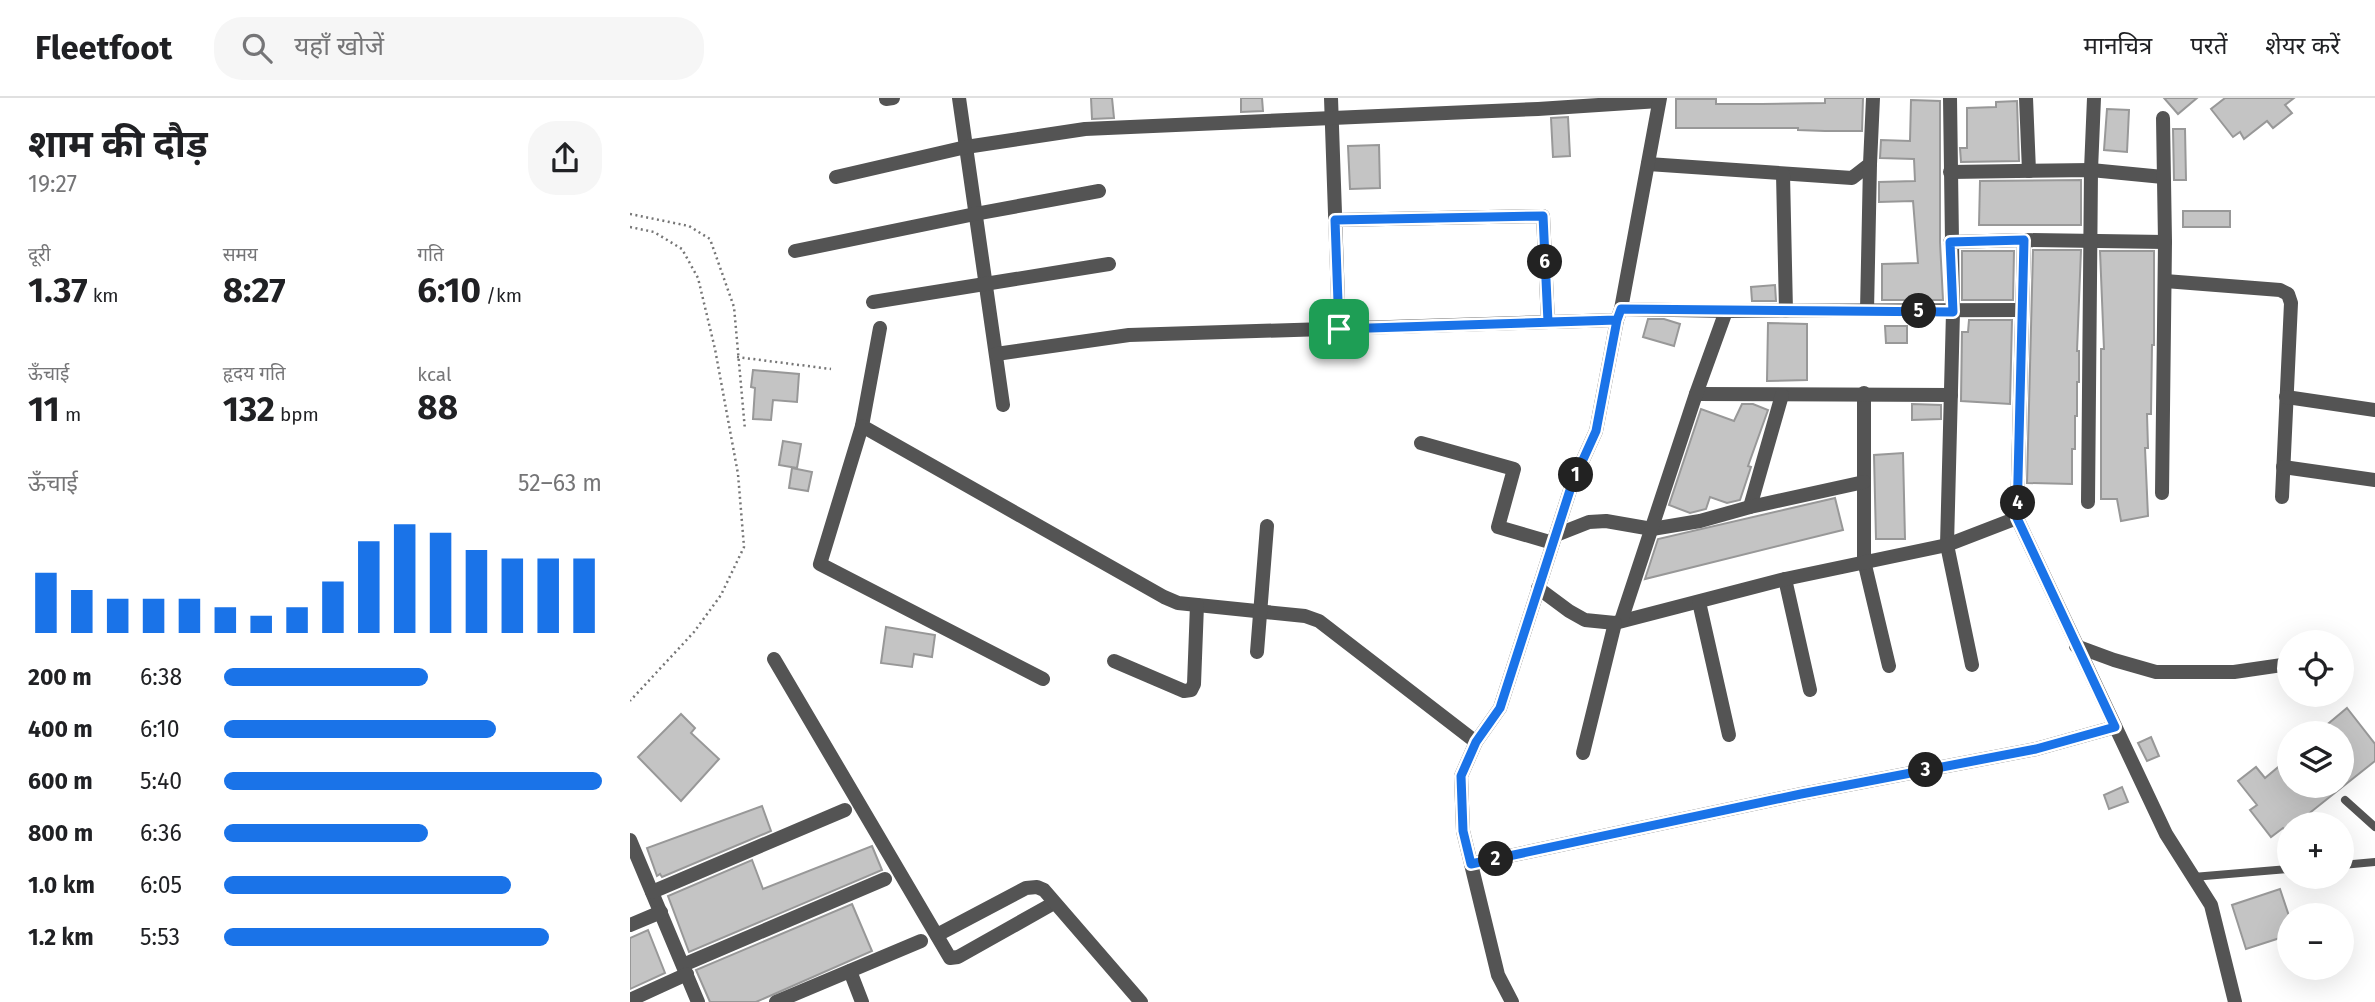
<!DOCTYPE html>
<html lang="hi">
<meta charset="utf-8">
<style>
:root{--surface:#fff;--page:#f6f6f6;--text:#202124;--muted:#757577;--line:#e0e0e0;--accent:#1a73e8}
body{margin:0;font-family:"Fira Sans","Noto Sans Devanagari",sans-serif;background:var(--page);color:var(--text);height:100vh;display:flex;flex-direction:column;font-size:26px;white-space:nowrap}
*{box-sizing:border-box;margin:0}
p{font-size:23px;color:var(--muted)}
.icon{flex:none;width:38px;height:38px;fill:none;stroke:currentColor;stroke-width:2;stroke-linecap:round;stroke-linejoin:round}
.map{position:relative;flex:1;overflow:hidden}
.side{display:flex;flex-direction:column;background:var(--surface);width:630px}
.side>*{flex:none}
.fabs{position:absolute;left:1647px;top:532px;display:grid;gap:14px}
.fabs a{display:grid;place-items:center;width:77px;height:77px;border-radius:50%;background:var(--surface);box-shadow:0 7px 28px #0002;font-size:35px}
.pin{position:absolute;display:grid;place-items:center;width:60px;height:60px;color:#fff;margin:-30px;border-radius:14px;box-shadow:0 4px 10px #0006}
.km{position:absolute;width:35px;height:35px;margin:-18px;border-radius:50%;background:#222;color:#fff;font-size:19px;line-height:35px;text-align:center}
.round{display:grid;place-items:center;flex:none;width:74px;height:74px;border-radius:28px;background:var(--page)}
.overview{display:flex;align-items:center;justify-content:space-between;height:119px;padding:0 28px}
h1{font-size:38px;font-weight:700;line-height:52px}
.stats{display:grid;grid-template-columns:repeat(3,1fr);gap:10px;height:119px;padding:7px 28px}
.stats div{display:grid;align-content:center}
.stats b{font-size:35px;font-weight:700}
.stats small{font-size:19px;font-weight:400}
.stats p{font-size:19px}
.chart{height:196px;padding:14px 28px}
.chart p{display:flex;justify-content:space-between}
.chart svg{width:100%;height:126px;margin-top:7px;stroke:var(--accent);stroke-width:6}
ul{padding:0 28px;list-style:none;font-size:23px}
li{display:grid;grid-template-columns:112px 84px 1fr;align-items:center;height:52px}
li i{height:18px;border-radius:9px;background:var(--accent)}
header{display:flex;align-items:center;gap:42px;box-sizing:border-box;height:98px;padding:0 35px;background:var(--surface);border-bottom:2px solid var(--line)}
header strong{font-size:33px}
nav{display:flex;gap:38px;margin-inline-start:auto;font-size:24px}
.search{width:490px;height:63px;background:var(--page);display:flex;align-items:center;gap:18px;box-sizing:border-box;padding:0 24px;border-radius:28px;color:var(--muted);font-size:26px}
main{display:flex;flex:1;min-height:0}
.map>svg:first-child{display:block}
</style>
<header>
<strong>Fleetfoot</strong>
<div class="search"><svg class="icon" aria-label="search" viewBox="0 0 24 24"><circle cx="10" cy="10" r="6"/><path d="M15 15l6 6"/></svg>यहाँ खोजें</div>
<nav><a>मानचित्र</a><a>परतें</a><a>शेयर करें</a></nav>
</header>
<main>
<section class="side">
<div class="overview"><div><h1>शाम की दौड़</h1><p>19:27</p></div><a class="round"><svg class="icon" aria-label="share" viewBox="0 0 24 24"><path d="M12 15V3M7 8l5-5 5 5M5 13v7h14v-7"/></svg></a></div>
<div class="stats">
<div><p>दूरी</p><b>1.37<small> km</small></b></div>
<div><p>समय</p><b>8:27</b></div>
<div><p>गति</p><b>6:10<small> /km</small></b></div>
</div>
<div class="stats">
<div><p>ऊँचाई</p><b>11<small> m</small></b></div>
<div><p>हृदय गति</p><b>132<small> bpm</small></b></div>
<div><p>kcal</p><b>88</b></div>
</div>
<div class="chart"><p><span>ऊँचाई</span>52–63 m</p>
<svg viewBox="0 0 160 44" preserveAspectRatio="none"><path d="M5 44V23M15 44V29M25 44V32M35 44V32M45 44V32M55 44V35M65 44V38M75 44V35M85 44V26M95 44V12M105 44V6M115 44V9M125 44V15M135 44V18M145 44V18M155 44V18"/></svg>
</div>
<ul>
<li><b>200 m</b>6:38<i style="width:54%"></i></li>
<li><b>400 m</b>6:10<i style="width:72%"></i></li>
<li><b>600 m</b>5:40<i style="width:100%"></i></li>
<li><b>800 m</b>6:36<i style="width:54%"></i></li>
<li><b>1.0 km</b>6:05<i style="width:76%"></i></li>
<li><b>1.2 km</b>5:53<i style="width:86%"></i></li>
</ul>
</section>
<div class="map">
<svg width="1745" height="904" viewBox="0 0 1745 904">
<rect width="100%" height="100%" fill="#fff"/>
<!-- building -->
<g fill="#c4c4c4" stroke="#989898" stroke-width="2">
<path d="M 461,0 L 482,0 L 484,20 L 462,21 Z"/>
<path d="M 611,0 L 632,0 L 633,13 L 611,14 Z"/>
<path d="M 1195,0 L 1233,0 L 1232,33 L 1195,33 L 1168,32 L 1168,30 L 1046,30 L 1046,1 L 1086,1 L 1086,6 L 1132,6 L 1195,5 Z"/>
<path d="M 1534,0 L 1567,0 L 1548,16 Z"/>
<path d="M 1595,0 L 1664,0 L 1655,7 L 1662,15 L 1643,30 L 1637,23 L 1614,41 L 1610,34 L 1603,39 L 1581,11 Z"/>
<path d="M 1281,2 L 1310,3 L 1310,144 L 1313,202 L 1252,202 L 1252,166 L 1288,165 L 1283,103 L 1249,104 L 1249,84 L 1285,83 L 1284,61 L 1250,60 L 1251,42 L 1280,43 Z"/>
<path d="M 1387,3 L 1389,63 L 1331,64 L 1330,50 L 1337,50 L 1337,10 L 1366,9 L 1366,4 Z"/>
<path d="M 1477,11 L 1499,12 L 1497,54 L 1474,52 Z"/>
<path d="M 938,19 L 940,58 L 923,59 L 921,20 Z"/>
<path d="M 1543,31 L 1555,31 L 1556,82 L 1544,82 Z"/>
<path d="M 749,47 L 750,90 L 720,91 L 718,48 Z"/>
<path d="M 1451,82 L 1451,127 L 1349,127 L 1350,83 Z"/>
<rect x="1553" y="113" width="47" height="16"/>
<path d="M 1403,152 L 1451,152 L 1447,253 L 1449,253 L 1449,284 L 1447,284 L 1447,318 L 1445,318 L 1445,351 L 1442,351 L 1442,386 L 1397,385 Z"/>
<path d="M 1332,153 L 1384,153 L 1383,202 L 1332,202 Z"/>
<path d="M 1470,153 L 1524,153 L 1524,247 L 1522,247 L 1521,316 L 1517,316 L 1518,350 L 1515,350 L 1518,418 L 1491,423 L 1487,401 L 1471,401 L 1471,251 L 1474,251 Z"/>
<path d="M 1145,187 L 1146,203 L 1122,203 L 1121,189 Z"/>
<path d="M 1018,221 L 1034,221 L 1050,226 L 1044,248 L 1013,239 Z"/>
<path d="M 1339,222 L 1382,222 L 1380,306 L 1331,303 L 1332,234 L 1338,234 Z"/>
<path d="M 1138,225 L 1177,226 L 1177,282 L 1137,283 Z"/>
<path d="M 1255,228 L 1277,228 L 1277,245 L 1256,245 Z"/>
<path d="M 123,272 L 169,276 L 167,304 L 143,302 L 141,322 L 123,321 L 125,290 L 121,289 Z"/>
<path d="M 1112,306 L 1123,306 L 1138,312 L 1118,368 L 1121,369 L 1110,402 L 1097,405 L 1080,399 L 1076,411 L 1060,415 L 1039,407 L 1071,311 L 1104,323 Z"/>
<path d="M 1282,306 L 1311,307 L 1311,321 L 1282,322 Z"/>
<path d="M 153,343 L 171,346 L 167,370 L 149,367 Z"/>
<path d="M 1273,355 L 1275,441 L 1246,441 L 1244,357 Z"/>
<path d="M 162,370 L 182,374 L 178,393 L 159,390 Z"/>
<path d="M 1205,400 L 1213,432 L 1015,481 L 1028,441 Z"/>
<path d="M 256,529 L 305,537 L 302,559 L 284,556 L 282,569 L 251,565 Z"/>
<path d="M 1717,610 L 1745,646 L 1745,663 L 1672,721 L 1677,726 L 1659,726 L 1659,736 L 1653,730 L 1641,739 L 1620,712 L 1627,707 L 1608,683 L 1626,669 L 1635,680 L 1659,660 L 1659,688 L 1712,688 L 1712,635 L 1687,635 Z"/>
<path d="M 51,616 L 65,630 L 61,635 L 89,661 L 51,703 L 8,659 Z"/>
<path d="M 1521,639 L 1529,658 L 1517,663 L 1508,645 Z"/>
<path d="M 1492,689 L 1498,704 L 1479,711 L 1474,697 Z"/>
<path d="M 132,708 L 141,733 L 32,779 L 30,776 L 27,778 L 17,750 Z"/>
<path d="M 242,748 L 252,772 L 59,854 L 38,798 L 122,762 L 133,791 Z"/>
<path d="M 1650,791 L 1659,818 L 1659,837 L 1616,851 L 1602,807 Z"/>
<path d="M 222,806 L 242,853 L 126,904 L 80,904 L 66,872 Z"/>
<path d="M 18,832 L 35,875 L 0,891 L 0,840 Z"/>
</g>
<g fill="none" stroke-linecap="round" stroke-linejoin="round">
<!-- path -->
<g stroke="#767676" stroke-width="2.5" stroke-dasharray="2 3.5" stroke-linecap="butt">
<path d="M 0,116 L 59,128 L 80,141 L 104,209 L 115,332"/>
<path d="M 0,129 L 24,134 L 52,151 L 68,180 L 85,251 L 108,376 L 114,449 L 91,497 L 64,534 L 0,603"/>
<path d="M 107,259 L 201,271"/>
</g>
<!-- lane -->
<g stroke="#545454" stroke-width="8">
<path d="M 1715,702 L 1745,729"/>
<path d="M 1712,767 L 1745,764"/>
<path d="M 1563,779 L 1659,771"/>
</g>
<!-- street -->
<g stroke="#545454" stroke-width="14">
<path d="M 329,0 L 373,307"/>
<path d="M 701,0 L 709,231"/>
<path d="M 1320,0 L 1323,214 L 1317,447 L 1342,567"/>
<path d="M 1396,0 L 1399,73"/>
<path d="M 256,1 L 263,0"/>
<path d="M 1018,66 L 1222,80 L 1240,66 L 1243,0"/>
<path d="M 1320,74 L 1461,72 L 1533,79"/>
<path d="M 1153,76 L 1156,213"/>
<path d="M 206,79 L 336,49 L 455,31 L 908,11 L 1029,3"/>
<path d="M 705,122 L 913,118 L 918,224"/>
<path d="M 1394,142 L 1387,420 L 1536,736 L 1581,807 L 1605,904"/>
<path d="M 1320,144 L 1394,142 L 1535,144"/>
<path d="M 165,153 L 345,116 L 469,93"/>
<path d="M 1535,183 L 1650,192 L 1658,196 L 1661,205 L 1652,399"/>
<path d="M 243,204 L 479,166"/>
<path d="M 991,211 L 1096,213 L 1391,212"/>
<path d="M 1237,213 L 1240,66"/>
<path d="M 250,230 L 232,328 L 190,466 L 413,581"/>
<path d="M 366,256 L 499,237 L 987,222"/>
<path d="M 1234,295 L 1234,463 L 1259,568"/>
<path d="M 1066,296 L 1321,297"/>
<path d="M 1656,299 L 1745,312"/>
<path d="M 232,328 L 534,499 L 548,505 L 675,518 L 689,523 L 846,644"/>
<path d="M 791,345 L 884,371 L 868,429 L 923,445"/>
<path d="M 1653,369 L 1745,382"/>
<path d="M 1532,395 L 1535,144 L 1533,20"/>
<path d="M 1458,404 L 1461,72 L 1464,0"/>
<path d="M 1120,409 L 1152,297"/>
<path d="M 926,437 L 959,424 L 976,423 L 1022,431 L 1070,423 L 1120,409 L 1234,384"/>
<path d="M 1155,481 L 1180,592"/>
<path d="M 908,490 L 939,513 L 955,522 L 985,525 L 1155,481 L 1317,447 L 1387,420"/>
<path d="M 1069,504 L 1099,637"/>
<path d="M 991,523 L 1066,296 L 1096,213"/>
<path d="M 1446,548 L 1484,562 L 1526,574 L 1604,574 L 1659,566"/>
<path d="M 627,554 L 637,428"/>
<path d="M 144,561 L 320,860 L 328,859 L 424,805"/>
<path d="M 484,563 L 554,593 L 561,592 L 564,586 L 567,507"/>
<path d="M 953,655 L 985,525"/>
<path d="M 0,742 L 68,904"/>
<path d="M 841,766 L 1171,696 L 1406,651 L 1485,629"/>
<path d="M 22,794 L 215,712"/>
<path d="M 0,827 L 31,814"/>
<path d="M 307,837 L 396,790 L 407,789 L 414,792 L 511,904"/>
<path d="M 53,867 L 255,781"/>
<path d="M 220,873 L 232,904"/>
<path d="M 0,902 L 57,876"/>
<path d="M 146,904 L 291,843"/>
<path d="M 882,904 L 868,877 L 833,733 L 831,678 L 846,644 L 870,610 L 942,386 L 966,333 L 987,222 L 991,211 L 1030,0"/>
</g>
</g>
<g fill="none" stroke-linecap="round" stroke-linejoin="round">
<!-- route casing -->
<g stroke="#fff" stroke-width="14">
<path id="route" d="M 709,231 L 987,222 L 966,333 L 942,386 L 870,610 L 846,644 L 831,678 L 833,733 L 841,766 L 1171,696 L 1406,651 L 1485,629 L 1387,420 L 1394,142 L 1320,144 L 1323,214 L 991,211 L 987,222 L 918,224 L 913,118 L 705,122 L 709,231"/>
</g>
<!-- route -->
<use href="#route" stroke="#1a73e8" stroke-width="9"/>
</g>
</svg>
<div class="fabs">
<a><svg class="icon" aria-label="locate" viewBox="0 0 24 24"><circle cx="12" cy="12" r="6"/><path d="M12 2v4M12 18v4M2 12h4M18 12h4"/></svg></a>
<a><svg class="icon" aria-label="layers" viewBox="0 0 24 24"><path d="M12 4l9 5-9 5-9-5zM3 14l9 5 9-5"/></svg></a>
<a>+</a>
<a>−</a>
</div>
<div class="pin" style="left:709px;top:231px;background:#1e9e55"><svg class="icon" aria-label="arrive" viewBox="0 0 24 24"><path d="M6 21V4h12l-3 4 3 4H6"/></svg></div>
<b class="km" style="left:946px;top:377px">1</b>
<b class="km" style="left:866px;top:761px">2</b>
<b class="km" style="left:1296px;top:672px">3</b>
<b class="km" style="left:1388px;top:405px">4</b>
<b class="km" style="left:1289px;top:213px">5</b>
<b class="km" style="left:915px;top:164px">6</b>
</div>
</main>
